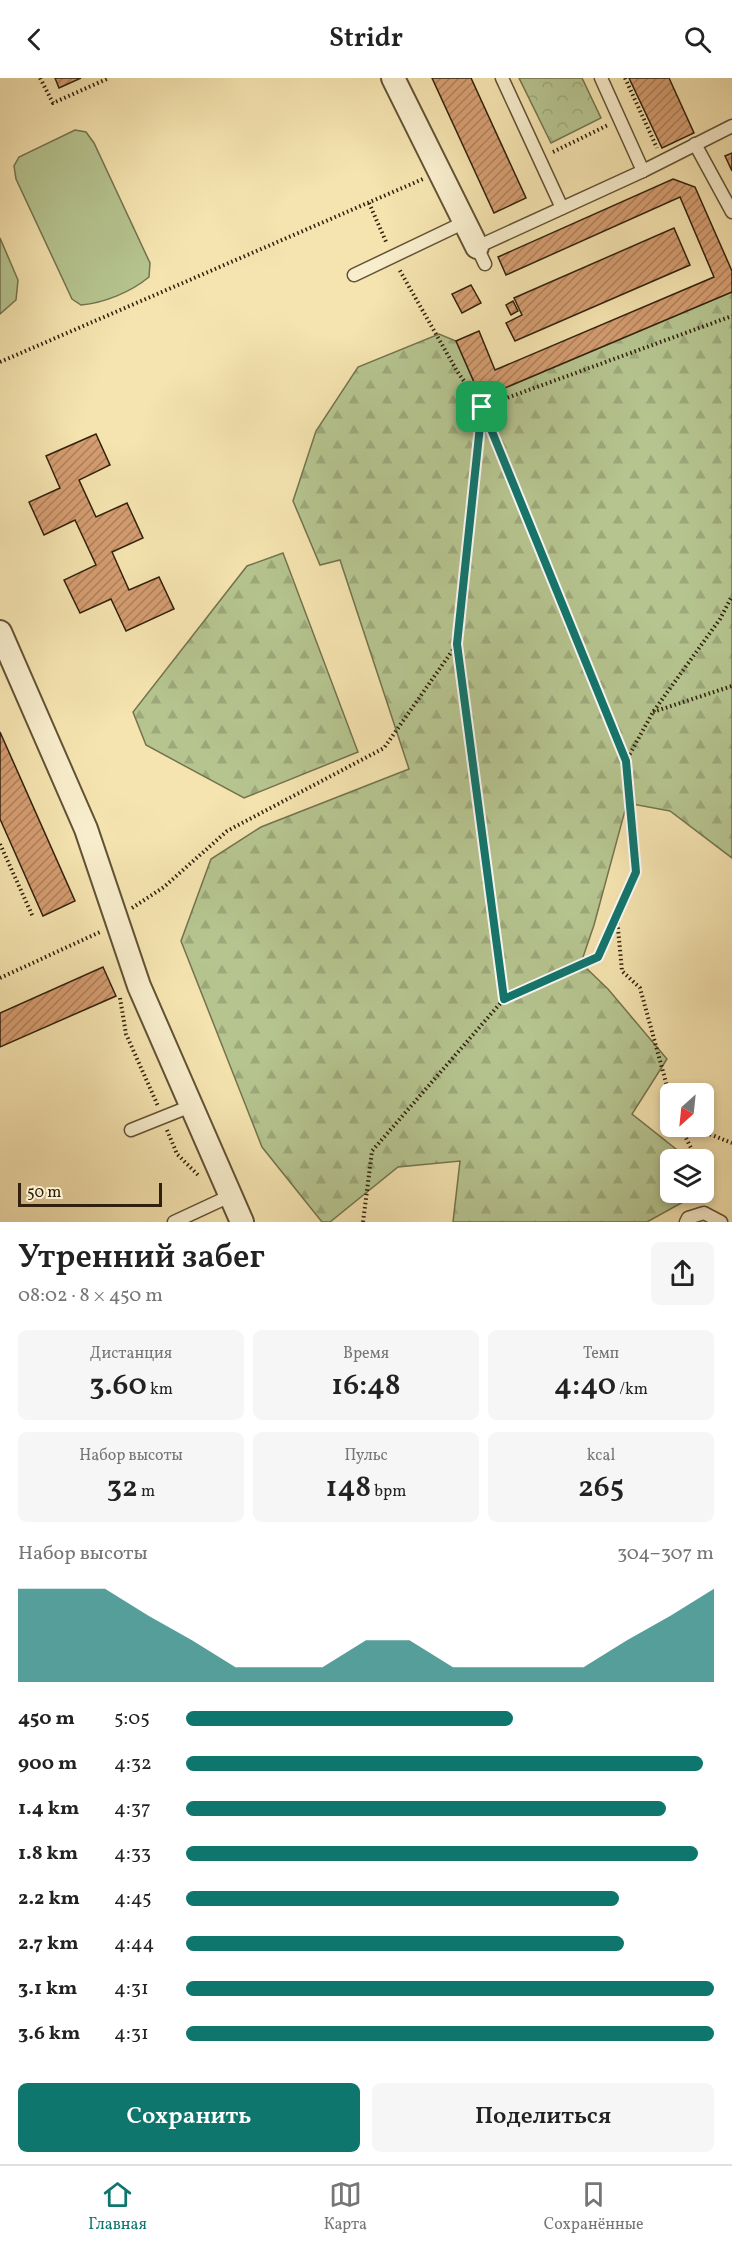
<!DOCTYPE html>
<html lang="ru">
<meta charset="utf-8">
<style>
:root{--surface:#fff;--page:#f6f6f6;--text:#222;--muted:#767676;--line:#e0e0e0;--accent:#0f766e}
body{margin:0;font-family:Vollkorn,serif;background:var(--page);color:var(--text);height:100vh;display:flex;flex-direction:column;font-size:22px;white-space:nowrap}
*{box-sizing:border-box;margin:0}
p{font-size:20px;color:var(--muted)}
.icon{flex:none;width:33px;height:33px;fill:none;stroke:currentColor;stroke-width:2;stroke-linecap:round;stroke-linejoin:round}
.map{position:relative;height:1144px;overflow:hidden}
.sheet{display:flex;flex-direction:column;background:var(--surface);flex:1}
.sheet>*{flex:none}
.needle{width:39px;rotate:207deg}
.tools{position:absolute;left:660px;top:1005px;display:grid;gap:12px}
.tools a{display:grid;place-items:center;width:54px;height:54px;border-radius:9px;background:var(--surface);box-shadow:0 3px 9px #0003;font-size:30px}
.scale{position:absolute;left:18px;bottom:15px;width:144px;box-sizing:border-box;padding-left:6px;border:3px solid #31210c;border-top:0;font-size:16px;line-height:21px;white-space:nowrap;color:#31210c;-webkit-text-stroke:4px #f8edcc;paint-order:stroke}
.pin{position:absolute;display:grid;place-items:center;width:51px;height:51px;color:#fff;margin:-26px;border-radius:12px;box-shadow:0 3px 9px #0006}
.round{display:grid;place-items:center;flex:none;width:63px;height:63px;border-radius:9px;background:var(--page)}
.head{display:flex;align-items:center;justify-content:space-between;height:102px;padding:0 18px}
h1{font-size:33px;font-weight:600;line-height:45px}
.metrics{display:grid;grid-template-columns:repeat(3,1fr);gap:9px;height:102px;padding:6px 18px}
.metrics div{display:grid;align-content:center;border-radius:9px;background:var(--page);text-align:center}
.metrics b{font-size:30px;font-weight:600}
.metrics small{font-size:16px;font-weight:400}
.metrics p{font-size:16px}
.chart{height:168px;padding:12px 18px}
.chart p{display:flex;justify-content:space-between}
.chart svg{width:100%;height:108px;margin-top:6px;fill:var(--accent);opacity:.7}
.action{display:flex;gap:12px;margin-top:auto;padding:12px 18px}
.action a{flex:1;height:69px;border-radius:9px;background:var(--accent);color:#fff;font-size:24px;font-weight:600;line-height:69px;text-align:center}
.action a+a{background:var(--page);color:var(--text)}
ul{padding:0 18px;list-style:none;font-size:20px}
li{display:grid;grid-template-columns:96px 72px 1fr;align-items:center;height:45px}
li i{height:15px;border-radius:8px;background:var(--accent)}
header{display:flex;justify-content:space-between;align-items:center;height:78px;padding:0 18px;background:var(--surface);font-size:27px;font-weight:600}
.tab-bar{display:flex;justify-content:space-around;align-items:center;height:84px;border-top:2px solid var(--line);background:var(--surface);font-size:16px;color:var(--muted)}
.tab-bar a{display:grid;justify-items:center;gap:3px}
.tab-bar .on{color:var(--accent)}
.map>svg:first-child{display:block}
</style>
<header><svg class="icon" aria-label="back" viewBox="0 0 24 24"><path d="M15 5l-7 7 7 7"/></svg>Stridr<svg class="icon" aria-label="search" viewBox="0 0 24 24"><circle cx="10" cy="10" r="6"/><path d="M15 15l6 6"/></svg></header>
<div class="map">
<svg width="732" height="1144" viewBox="0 0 732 1144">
<defs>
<pattern id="forest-firs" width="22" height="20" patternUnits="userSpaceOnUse" patternTransform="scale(1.5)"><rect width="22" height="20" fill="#b6c590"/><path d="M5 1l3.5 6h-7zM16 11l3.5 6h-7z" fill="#9da97b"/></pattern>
<pattern id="park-crowns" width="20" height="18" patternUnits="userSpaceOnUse" patternTransform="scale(1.5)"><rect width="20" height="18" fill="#b6c590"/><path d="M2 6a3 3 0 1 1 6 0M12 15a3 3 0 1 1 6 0" fill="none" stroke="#9da97b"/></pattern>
<pattern id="building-hatch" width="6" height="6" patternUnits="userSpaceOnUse" patternTransform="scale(1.5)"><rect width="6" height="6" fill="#d59d71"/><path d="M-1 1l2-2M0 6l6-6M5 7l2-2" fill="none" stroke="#ad805b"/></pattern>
</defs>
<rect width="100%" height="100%" fill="#f5e4b0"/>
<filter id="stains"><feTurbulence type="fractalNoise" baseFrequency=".00333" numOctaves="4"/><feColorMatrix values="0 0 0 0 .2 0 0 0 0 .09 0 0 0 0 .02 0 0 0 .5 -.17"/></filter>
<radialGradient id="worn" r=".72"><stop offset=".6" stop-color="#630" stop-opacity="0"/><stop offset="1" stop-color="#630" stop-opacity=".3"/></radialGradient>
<!-- forest -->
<g fill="url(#forest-firs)" stroke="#74734e" stroke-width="1.5">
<path d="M 732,214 L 732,780 L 670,733 L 627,725 L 594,847 L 581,885 L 608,911 L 667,981 L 632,1036 L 681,1075 L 683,1081 L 670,1082 L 670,1114 L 692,1115 L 694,1118 L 647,1144 L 453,1144 L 460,1083 L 398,1089 L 330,1144 L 322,1144 L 262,1069 L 181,863 L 211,781 L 261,749 L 409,691 L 340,482 L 320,487 L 293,423 L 316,353 L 358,289 L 439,256 L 456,263 L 481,320 Z"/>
<path d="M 283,475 L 358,674 L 244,720 L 146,667 L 133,634 L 247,488 Z"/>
</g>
<!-- park -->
<path fill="url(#park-crowns)" stroke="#74734e" stroke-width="1.5" d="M 519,0 L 582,0 L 601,40 L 551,65 Z"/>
<!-- garden -->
<g fill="#b6c590" stroke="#74734e" stroke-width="1.5">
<path d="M 75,52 L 86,54 L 94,65 L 150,185 L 149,199 C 131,214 104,225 81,227 L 72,221 L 16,101 L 14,88 L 19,79 Z"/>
<path d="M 0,160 L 18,202 L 16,222 L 0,236 Z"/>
</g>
<!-- building -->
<g fill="url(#building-hatch)" stroke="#31210c" stroke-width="1.5">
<path d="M 55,0 L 81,0 L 59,10 Z"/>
<path d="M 432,0 L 471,0 L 526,120 L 494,135 Z"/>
<path d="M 629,0 L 669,0 L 694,55 L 662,70 Z"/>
<path d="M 732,75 L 732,93 L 725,78 Z"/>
<path d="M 673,101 L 695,109 L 732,193 L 732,214 L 481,320 L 456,263 L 479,253 L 495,292 L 714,199 L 680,119 L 506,197 L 498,179 Z"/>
<path d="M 674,150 L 690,187 L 515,263 L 506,245 L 522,237 L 514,220 Z"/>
<path d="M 471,207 L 481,225 L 462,235 L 452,216 Z"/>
<path d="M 513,223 L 518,233 L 511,237 L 506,227 Z"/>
<path d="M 96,356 L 110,387 L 79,402 L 96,439 L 127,425 L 143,460 L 112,474 L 129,512 L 159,499 L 174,531 L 126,553 L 111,521 L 80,535 L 64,502 L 96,487 L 75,442 L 44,457 L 29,424 L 60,410 L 46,378 Z"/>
<path d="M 0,654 L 75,823 L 43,838 L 0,741 Z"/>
<path d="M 103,889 L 116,918 L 0,969 L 0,935 Z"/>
</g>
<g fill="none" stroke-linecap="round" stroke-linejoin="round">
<!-- lane casing -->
<g stroke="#625235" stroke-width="15">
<g id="lane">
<path d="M 502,0 L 562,130"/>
<path d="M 601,0 L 643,93"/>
<path d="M 695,66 L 732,134"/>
<path d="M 485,186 L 477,169 L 643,93 L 732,48"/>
<path d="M 354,197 L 465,144"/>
<path d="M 131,1052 L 191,1028"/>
<path d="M 174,1144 L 230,1118"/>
<path d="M 686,1144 L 688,1140 L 704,1135 L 721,1144"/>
</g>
</g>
<!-- street casing -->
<g stroke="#625235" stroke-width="26">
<g id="street">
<path d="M 393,0 L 477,169"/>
<path d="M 0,554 L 86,751 L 139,908 L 242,1144"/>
</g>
</g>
<!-- path -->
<g stroke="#31210c" stroke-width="4" stroke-dasharray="1.5 3" stroke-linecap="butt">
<path d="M 40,0 L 53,25 L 109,0"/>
<path d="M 625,0 L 657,70"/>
<path d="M 553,74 L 608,47"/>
<path d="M 369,125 L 387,166"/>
<path d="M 0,284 L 423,101"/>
<path d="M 653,634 L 732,608"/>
<path d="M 626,683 L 482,329 L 732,238"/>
<path d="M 0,766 L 33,839"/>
<path d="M 132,830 L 164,809 L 227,753 L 384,670 L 457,566 L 482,329 L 457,293 L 399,191"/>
<path d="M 0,900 L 100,854"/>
<path d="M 120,920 L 126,956 L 158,1028"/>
<path d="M 504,921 L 598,879 L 616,841"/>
<path d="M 670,1019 L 640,910 L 622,893 L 617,840 L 636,794 L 626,683 L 653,634 L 720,541 L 732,518"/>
<path d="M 680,1048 L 697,1082"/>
<path d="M 689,1048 L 732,1065"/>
<path d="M 167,1052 L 177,1076 L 200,1099"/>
<path d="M 704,1094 L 706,1099 L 704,1104"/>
<path d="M 363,1144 L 372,1073 L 504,921 L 457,566"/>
</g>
<!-- lane -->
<use href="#lane" stroke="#f8edcc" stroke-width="12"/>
<!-- street -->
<use href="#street" stroke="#f8edcc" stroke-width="22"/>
</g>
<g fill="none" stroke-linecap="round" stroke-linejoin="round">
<!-- route casing -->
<g stroke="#fff" stroke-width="12">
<path id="route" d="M 482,329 L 626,683 L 636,794 L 598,879 L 504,921 L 457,566 Z"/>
</g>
<!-- route -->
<use href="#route" stroke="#0f766e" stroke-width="8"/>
</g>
<rect width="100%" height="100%" filter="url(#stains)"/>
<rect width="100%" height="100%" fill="url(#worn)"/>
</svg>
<div class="tools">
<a><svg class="needle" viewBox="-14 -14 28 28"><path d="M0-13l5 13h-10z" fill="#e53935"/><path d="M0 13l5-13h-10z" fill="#767676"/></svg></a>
<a><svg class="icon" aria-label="layers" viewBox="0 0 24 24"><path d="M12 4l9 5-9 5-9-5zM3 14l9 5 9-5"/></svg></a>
</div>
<div class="scale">50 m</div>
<div class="pin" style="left:482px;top:329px;background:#1e9e55"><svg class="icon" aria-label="arrive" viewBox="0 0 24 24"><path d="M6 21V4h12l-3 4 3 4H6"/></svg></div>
</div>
<section class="sheet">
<div class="head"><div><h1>Утренний забег</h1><p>08:02 · 8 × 450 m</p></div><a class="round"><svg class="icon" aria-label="share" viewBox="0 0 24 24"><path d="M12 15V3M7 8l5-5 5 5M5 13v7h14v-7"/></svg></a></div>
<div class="metrics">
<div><p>Дистанция</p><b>3.60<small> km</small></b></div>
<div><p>Время</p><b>16:48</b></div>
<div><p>Темп</p><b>4:40<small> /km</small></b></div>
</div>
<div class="metrics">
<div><p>Набор высоты</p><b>32<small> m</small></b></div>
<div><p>Пульс</p><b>148<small> bpm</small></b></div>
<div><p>kcal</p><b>265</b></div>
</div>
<div class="chart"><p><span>Набор высоты</span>304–307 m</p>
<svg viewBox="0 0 160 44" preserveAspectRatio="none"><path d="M0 44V6L10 6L20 6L30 17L40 27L50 38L60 38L70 38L80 27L90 27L100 38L110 38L120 38L130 38L140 27L150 17L160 6V44z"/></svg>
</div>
<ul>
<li><b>450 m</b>5:05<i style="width:62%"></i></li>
<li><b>900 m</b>4:32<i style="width:98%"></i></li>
<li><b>1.4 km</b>4:37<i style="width:91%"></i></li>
<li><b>1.8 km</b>4:33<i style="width:97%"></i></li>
<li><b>2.2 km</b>4:45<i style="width:82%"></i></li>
<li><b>2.7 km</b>4:44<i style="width:83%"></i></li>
<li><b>3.1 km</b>4:31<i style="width:100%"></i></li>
<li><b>3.6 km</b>4:31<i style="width:100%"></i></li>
</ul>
<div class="action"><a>Сохранить</a><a>Поделиться</a></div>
</section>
<nav class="tab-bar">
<a class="on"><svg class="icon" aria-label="home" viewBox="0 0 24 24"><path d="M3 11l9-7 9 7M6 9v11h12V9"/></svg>Главная</a>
<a><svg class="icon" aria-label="map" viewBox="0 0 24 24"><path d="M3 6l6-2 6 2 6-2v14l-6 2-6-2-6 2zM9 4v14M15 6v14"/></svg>Карта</a>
<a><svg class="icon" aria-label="saved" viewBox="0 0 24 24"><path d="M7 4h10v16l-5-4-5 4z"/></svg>Сохранённые</a>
</nav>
